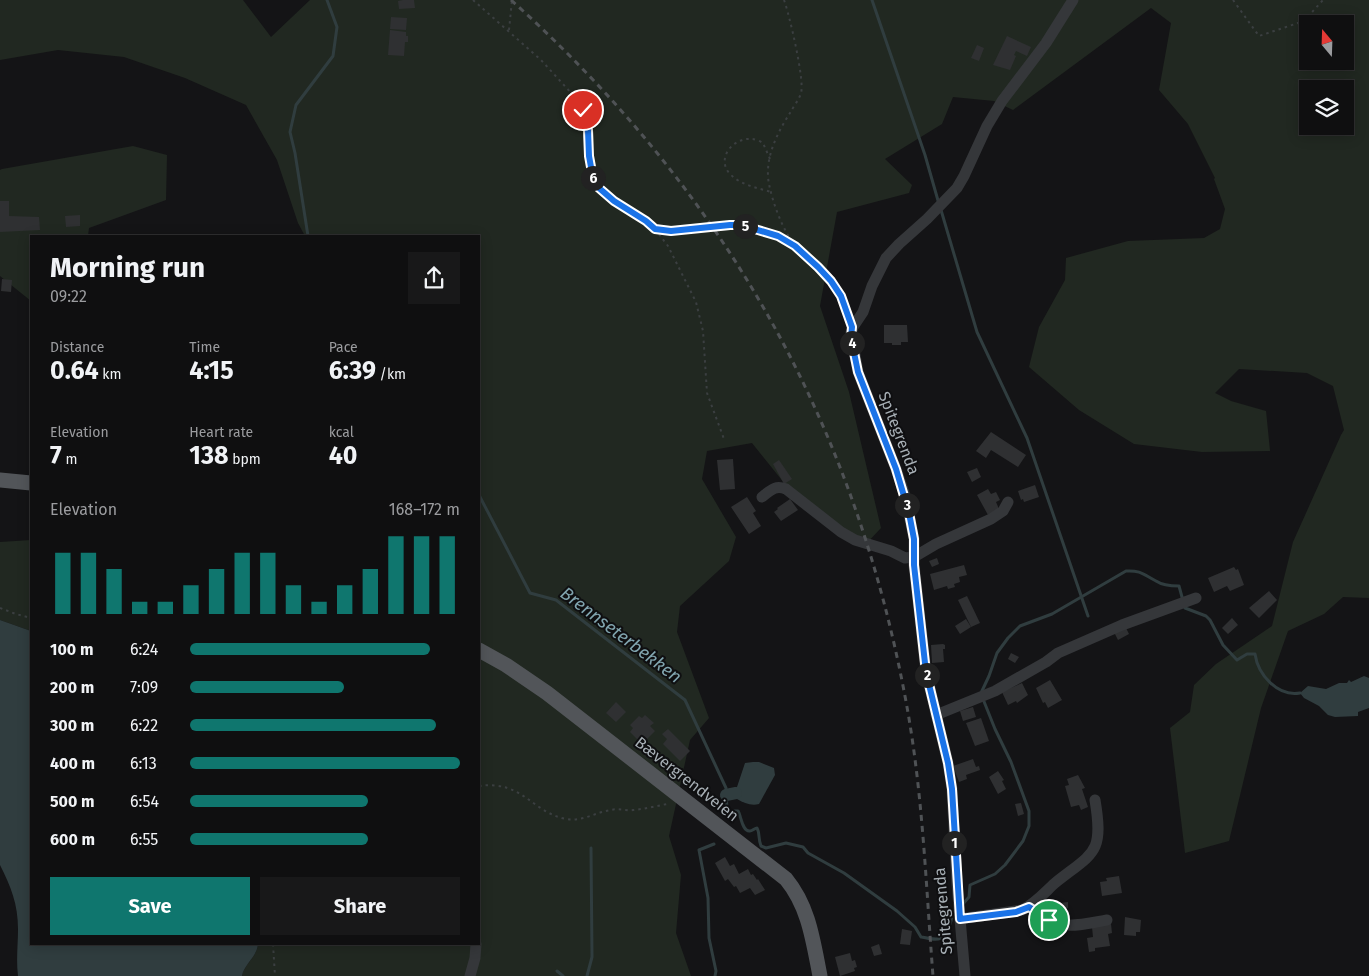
<!DOCTYPE html>
<meta charset="utf-8">
<style>
:root{--surface:#0f0f10;--page:#181819;--text:#f1f3f6;--muted:#9b9c9f;--line:#2f2f30;--accent:#0f766e}
body{margin:0;font-family:"Fira Sans",sans-serif;background:var(--page);color:var(--text);height:100vh;display:flex;flex-direction:column;font-size:19px;white-space:nowrap}
*{box-sizing:border-box;margin:0}
p{font-size:16px;color:var(--muted)}
.icon{flex:none;width:28px;height:28px;fill:none;stroke:currentColor;stroke-width:2;stroke-linecap:round;stroke-linejoin:round}
.map{position:relative;flex:1;overflow:hidden}
.details{position:absolute;left:30px;top:235px;width:450px;height:710px;display:flex;flex-direction:column;background:var(--surface);border-radius:0px;box-shadow:0 2px 12px #0003,0 0 0 1px var(--line)}
.details>*{flex:none}
.needle{width:32px;rotate:341deg}
.buttons{position:absolute;left:1299px;top:15px;display:grid;gap:10px}
.buttons a{display:grid;place-items:center;width:55px;height:55px;border-radius:0px;background:var(--surface);box-shadow:0 2px 12px #0003,0 0 0 1px var(--line);font-size:25px}
.pin{position:absolute;display:grid;place-items:center;width:42px;height:42px;color:#fff;margin:-21px;border:2px solid #fff;border-radius:50%;box-shadow:0 1px 5px #0007}
.km{position:absolute;width:25px;height:25px;margin:-12px;border-radius:50%;background:#222;color:#fff;font-size:14px;line-height:25px;text-align:center}
.round{display:grid;place-items:center;flex:none;width:52px;height:52px;border-radius:0px;background:var(--page)}
.overview{display:flex;align-items:center;justify-content:space-between;height:85px;padding:0 20px}
h1{font-size:28px;font-weight:700;line-height:38px}
.metrics{display:grid;grid-template-columns:repeat(3,1fr);gap:8px;height:85px;padding:5px 20px}
.metrics div{display:grid;align-content:center}
.metrics b{font-size:25px;font-weight:700}
.metrics small{font-size:14px;font-weight:400}
.metrics p{font-size:14px}
.chart{height:140px;padding:10px 20px}
.chart p{display:flex;justify-content:space-between}
.chart svg{width:100%;height:90px;margin-top:5px;stroke:var(--accent);stroke-width:6}
.cta{display:flex;gap:10px;margin-top:auto;padding:10px 20px}
.cta a{flex:1;height:58px;border-radius:0px;background:var(--accent);color:#fff;font-size:20px;font-weight:700;line-height:58px;text-align:center}
.cta a+a{background:var(--page);color:var(--text)}
ul{padding:0 20px;list-style:none;font-size:16px}
li{display:grid;grid-template-columns:80px 60px 1fr;align-items:center;height:38px}
li i{height:12px;border-radius:6px;background:var(--accent)}
.map>svg:first-child{display:block}
</style>
<div class="map">
<svg width="1369" height="976" viewBox="0 0 1369 976">
<rect width="100%" height="100%" fill="#141416"/>
<!-- green -->
<g fill="#212821" fill-rule="evenodd">
<path d="M 0,0 L 243,0 L 271,37 L 310,0 L 1369,0 L 1369,598 L 1343,597 L 1324,614 L 1288,631 L 1261,708 L 1229,841 L 1185,853 L 1170,728 L 1190,712 L 1194,685 L 1216,664 L 1272,626 L 1293,542 L 1341,435 L 1344,430 L 1333,386 L 1307,373 L 1239,369 L 1215,393 L 1231,401 L 1266,411 L 1270,451 L 1202,452 L 1134,444 L 1079,410 L 1029,367 L 1039,327 L 1065,280 L 1066,258 L 1128,241 L 1204,238 L 1220,229 L 1225,209 L 1214,179 L 1215,178 L 1188,124 L 1159,90 L 1171,23 L 1151,8 L 1013,110 L 994,101 L 953,97 L 942,124 L 885,159 L 912,185 L 909,193 L 837,212 L 820,306 L 849,392 L 881,528 L 864,546 L 789,489 L 752,443 L 707,451 L 702,479 L 736,537 L 729,561 L 680,606 L 677,632 L 709,718 L 690,740 L 669,836 L 681,875 L 676,933 L 691,976 L 242,976 C 244,964 257,957 258,944 L 479,944 L 479,236 L 305,236 L 298,223 L 277,160 L 246,105 L 185,78 L 124,57 L 58,50 L 0,60 ZM 1308,24 L 1345,24 L 1345,61 L 1308,61 ZM 1308,89 L 1345,89 L 1345,126 L 1308,126 Z"/>
<path d="M 133,146 L 167,155 L 166,200 L 89,228 L 88,236 L 31,236 L 31,301 L 0,276 L 0,170 L 2,169 Z"/>
<path d="M 31,540 L 31,631 L 0,620 L 0,542 Z"/>
</g>
<!-- water -->
<g fill="#303d3f">
<path d="M 0,620 L 31,631 L 31,944 L 258,944 C 257,957 244,964 242,976 L 18,976 C 16,960 18,945 18,929 C 18,904 11,887 0,865 Z"/>
<path d="M 1364,676 L 1369,678 L 1369,708 L 1358,712 L 1358,716 L 1335,717 L 1328,715 L 1319,706 L 1304,698 L 1300,693 L 1308,686 L 1326,689 L 1339,683 L 1347,683 L 1349,680 L 1351,682 Z"/>
<path d="M 753,762 L 759,762 L 774,768 L 775,775 L 759,804 C 751,806 744,803 737,799 L 736,790 L 745,763 Z"/>
</g>
<g fill="none" stroke-linecap="round" stroke-linejoin="round">
<!-- stream -->
<g stroke="#303d3f" stroke-width="3">
<path d="M 872,0 L 925,155 L 939,204"/>
<path d="M 941,210 L 977,332 L 1027,438 L 1088,616"/>
<path d="M 308,236 L 295,153 L 290,132 L 296,105 L 333,56 L 337,27 L 327,0"/>
<path d="M 479,495 L 530,593 L 556,600 L 685,700 L 726,788 L 727,811 L 738,811 C 741,815 742,832 750,831 C 752,831 755,828 757,828 C 760,833 758,839 761,846 L 766,848 L 786,843 L 803,847 L 808,853 L 844,873 L 897,911 L 915,927 L 921,937 C 940,941 944,942 951,921 C 952,917 951,914 955,911"/>
<path d="M 981,693 L 989,676 L 997,653 L 1008,638 L 1020,626 L 1052,614 L 1126,571 C 1141,570 1144,575 1156,581 C 1162,585 1172,586 1179,586 L 1185,608 L 1206,616 L 1210,620 L 1223,645 L 1237,660 L 1247,654 L 1255,654 C 1258,675 1278,697 1300,693"/>
<path d="M 714,844 L 699,850 L 708,898 L 709,938 L 716,971 L 715,976"/>
<path d="M 962,905 L 969,897 L 970,885 L 995,874 L 1005,865 L 1023,841 L 1029,826 L 1029,811 L 1011,762 L 995,729 L 983,699"/>
<path d="M 557,971 L 563,976"/>
<path d="M 587,976 L 592,957 L 591,848"/>
</g>
<!-- canal -->
<path stroke="#303d3f" stroke-width="12" d="M 726,795 L 736,793"/>
</g>
<!-- building -->
<g fill="#2f3032">
<path d="M 403,0 L 414,0 L 415,8 L 399,9 L 398,1 Z"/>
<path d="M 391,17 L 407,18 L 406,30 L 390,29 Z"/>
<path d="M 390,30 L 406,32 L 406,36 L 408,36 L 408,42 L 405,42 L 404,56 L 388,55 Z"/>
<path d="M 1007,36 L 1031,47 L 1027,56 L 1016,51 L 1014,55 L 1016,56 L 1010,70 L 993,65 Z"/>
<path d="M 977,45 L 984,48 L 979,61 L 971,58 Z"/>
<path d="M 0,201 L 9,201 L 9,216 L 39,217 L 40,230 L 0,232 Z"/>
<path d="M 80,215 L 80,226 L 66,227 L 65,216 Z"/>
<path d="M 2,279 L 12,280 L 11,292 L 1,291 Z"/>
<path d="M 884,325 L 907,325 L 908,342 L 901,342 L 901,345 L 892,345 L 892,343 L 884,343 Z"/>
<path d="M 991,432 L 1026,455 L 1018,467 L 991,450 L 986,458 L 976,451 Z"/>
<path d="M 733,459 L 735,489 L 720,490 L 717,460 Z"/>
<path d="M 779,460 L 792,479 L 784,484 L 773,464 Z"/>
<path d="M 977,468 L 981,477 L 972,482 L 967,472 Z"/>
<path d="M 1035,485 L 1039,497 L 1024,502 L 1023,499 L 1021,500 L 1018,491 Z"/>
<path d="M 988,489 L 991,494 L 996,492 L 1000,500 L 996,502 L 999,509 L 988,515 L 977,495 Z"/>
<path d="M 747,497 L 756,511 L 753,513 L 761,526 L 749,534 L 731,507 Z"/>
<path d="M 790,499 L 798,510 L 781,521 L 774,512 L 778,509 L 777,508 Z"/>
<path d="M 937,558 L 939,564 L 932,567 L 929,561 Z"/>
<path d="M 964,565 L 967,575 L 959,577 L 960,582 L 954,584 L 955,587 L 948,589 L 947,586 L 934,590 L 930,574 Z"/>
<path d="M 1234,567 L 1236,570 L 1238,569 L 1244,585 L 1230,591 L 1227,586 L 1214,592 L 1208,578 Z"/>
<path d="M 1269,591 L 1277,600 L 1259,618 L 1249,608 Z"/>
<path d="M 967,596 L 980,623 L 971,627 L 958,600 Z"/>
<path d="M 1232,618 L 1238,625 L 1228,634 L 1222,628 Z"/>
<path d="M 966,619 L 971,627 L 960,634 L 955,626 Z"/>
<path d="M 1125,626 L 1129,634 L 1118,640 L 1114,632 Z"/>
<path d="M 943,644 L 945,645 L 945,649 L 943,649 L 944,662 L 932,663 L 931,645 Z"/>
<path d="M 1011,653 L 1019,657 L 1015,663 L 1008,659 Z"/>
<path d="M 1050,680 L 1062,700 L 1048,708 L 1045,702 L 1043,703 L 1036,688 Z"/>
<path d="M 1022,683 L 1028,695 L 1017,703 L 1016,701 L 1008,705 L 1002,692 Z"/>
<path d="M 616,702 L 626,712 L 616,722 L 606,713 Z"/>
<path d="M 973,707 L 976,717 L 963,721 L 960,711 Z"/>
<path d="M 645,715 L 654,723 L 650,726 L 655,731 L 646,740 L 641,736 L 638,740 L 630,732 L 633,728 L 630,725 L 639,716 L 642,718 Z"/>
<path d="M 981,718 L 989,741 L 975,746 L 966,723 Z"/>
<path d="M 668,729 L 690,751 L 680,761 L 663,744 L 667,739 L 662,734 Z"/>
<path d="M 973,759 L 976,767 L 979,766 L 980,770 L 966,775 L 967,779 L 959,782 L 953,766 Z"/>
<path d="M 998,771 L 1004,780 L 1002,781 L 1006,789 L 998,794 L 989,777 Z"/>
<path d="M 1078,775 L 1085,788 L 1082,789 L 1088,807 L 1081,810 L 1079,805 L 1071,807 L 1065,786 L 1069,785 L 1067,779 Z"/>
<path d="M 1021,803 L 1024,814 L 1018,816 L 1015,804 Z"/>
<path d="M 725,857 L 730,866 L 734,864 L 739,874 L 748,869 L 751,875 L 753,874 L 757,880 L 758,879 L 765,890 L 755,895 L 750,888 L 740,893 L 736,886 L 734,887 L 728,879 L 725,881 L 715,863 Z"/>
<path d="M 1119,876 L 1122,893 L 1102,896 L 1100,882 L 1107,881 L 1106,878 Z"/>
<path d="M 1068,902 L 1068,908 L 1065,908 L 1066,916 L 1053,917 L 1052,904 Z"/>
<path d="M 1125,917 L 1141,920 L 1140,932 L 1136,932 L 1136,936 L 1124,935 Z"/>
<path d="M 1111,924 L 1112,933 L 1108,934 L 1110,946 L 1095,948 L 1095,951 L 1089,952 L 1087,938 L 1093,937 L 1092,927 Z"/>
<path d="M 902,929 L 912,931 L 910,945 L 900,944 Z"/>
<path d="M 879,944 L 882,954 L 874,956 L 871,947 Z"/>
<path d="M 850,953 L 852,961 L 855,960 L 857,967 L 854,968 L 855,971 L 840,976 L 835,957 Z"/>
</g>
<g fill="none" stroke-linecap="round" stroke-linejoin="round">
<!-- path -->
<g stroke="#3b3f41" stroke-width="2" stroke-dasharray="2.5 4" stroke-linecap="butt">
<path d="M 473,0 L 541,60 L 573,95 L 583,110 L 588,130 L 589,156 L 593,178 L 599,188 L 614,201 L 646,221 L 655,229 L 671,231 L 730,225 L 741,225 L 778,236 L 795,246"/>
<path d="M 784,0 C 789,13 805,81 801,93 C 799,100 793,107 790,113 C 777,133 764,159 769,184 C 773,204 783,231 796,247 C 820,274 836,277 848,315"/>
<path d="M 1233,0 L 1259,36 L 1304,21 L 1323,0"/>
<path d="M 509,30 L 512,0"/>
<path d="M 770,159 L 763,143 C 760,141 755,139 752,139 C 732,137 715,160 731,175 C 741,185 758,188 771,192"/>
<path d="M 655,229 L 668,246 L 696,302 L 703,331 L 707,393 L 724,439"/>
<path d="M 0,608 L 16,614 L 31,618"/>
<path d="M 479,786 C 523,780 531,812 566,819 C 582,822 596,812 611,810 C 618,808 626,811 633,810 C 645,809 656,806 667,804"/>
<path d="M 273,944 L 275,976"/>
</g>
<!-- minor -->
<g stroke="#35373a" stroke-width="11">
<path d="M 762,497 C 771,490 775,485 786,489 L 841,532 L 855,540 L 891,551 L 905,558 L 914,557 L 936,544 L 991,519 L 1003,511 L 1008,502"/>
<path d="M 936,715 L 995,691 L 1046,662 L 1058,653 L 1122,625 L 1196,598"/>
<path d="M 1029,907 C 1057,932 1074,926 1107,920"/>
<path d="M 960,919 L 1022,910 C 1035,904 1045,892 1055,883 C 1094,852 1104,854 1095,800"/>
<path d="M 470,976 L 475,958 L 476,944"/>
<path d="M 965,976 L 957,884 L 952,789 L 948,763 L 926,672 L 914,565 L 914,539 L 906,499 L 896,469 L 858,372 L 851,333 L 853,327 L 863,312 L 872,286 L 886,258 L 899,244 L 927,219 L 957,188 L 964,176 L 987,126 L 1002,101 L 1046,43 L 1073,0"/>
</g>
<!-- major -->
<g stroke="#525559" stroke-width="15">
<path d="M 0,480 L 31,483"/>
<path d="M 479,650 L 506,665 L 547,693 L 786,879 C 809,907 813,941 820,976"/>
</g>
<!-- rail -->
<path stroke="#4f5255" stroke-width="3" stroke-dasharray="6 5" stroke-linecap="butt" d="M 511,0 C 725,192 856,424 907,707 C 923,796 926,887 933,976"/>
</g>
<g fill="none" stroke-linecap="round" stroke-linejoin="round">
<!-- route casing -->
<g stroke="#fff" stroke-width="10">
<path id="route" d="M 583,110 L 588,130 L 589,156 L 593,178 L 599,188 L 614,201 L 646,221 L 655,229 L 671,231 L 730,225 L 741,225 L 778,236 L 795,246 L 818,267 L 831,281 L 841,296 L 852,327 L 851,338 L 858,372 L 896,469 L 909,513 L 914,539 L 914,565 L 926,672 L 948,763 L 952,789 L 960,919 L 1016,912 L 1029,907 L 1049,920"/>
</g>
<!-- route -->
<use href="#route" stroke="#1a73e8" stroke-width="6"/>
</g>
<g text-anchor="middle" dominant-baseline="central" stroke-width="4" stroke-linejoin="round" paint-order="stroke">
<!-- street labels -->
<g font-size="16" fill="#a7afb5" stroke="#0f0f11">
<text transform="translate(899 433) rotate(69)">Spitegrenda</text>
<text transform="translate(687 779) rotate(38)">Bævergrendveien</text>
<text transform="translate(943 911) rotate(-95)">Spitegrenda</text>
</g>
<!-- water labels -->
<g font-size="18" font-style="italic" fill="#80a4ae" stroke="#0f0f11">
<text transform="translate(621 635) rotate(37)">Brennseterbekken</text>
</g>
</g>
</svg>
<div class="buttons">
<a><svg class="needle" viewBox="-14 -14 28 28"><path d="M0-13l5 13h-10z" fill="#e53935"/><path d="M0 13l5-13h-10z" fill="#9b9c9f"/></svg></a>
<a><svg class="icon" aria-label="layers" viewBox="0 0 24 24"><path d="M12 4l9 5-9 5-9-5zM3 14l9 5 9-5"/></svg></a>
</div>
<div class="pin" style="left:1049px;top:920px;background:#1e9e55"><svg class="icon" aria-label="arrive" viewBox="0 0 24 24"><path d="M6 21V4h12l-3 4 3 4H6"/></svg></div>
<div class="pin" style="left:583px;top:110px;background:#d93025"><svg class="icon" aria-label="check" viewBox="0 0 24 24"><path d="M5 12l5 5 9-10"/></svg></div>
<b class="km" style="left:954px;top:843px">1</b>
<b class="km" style="left:927px;top:675px">2</b>
<b class="km" style="left:907px;top:505px">3</b>
<b class="km" style="left:852px;top:343px">4</b>
<b class="km" style="left:745px;top:226px">5</b>
<b class="km" style="left:593px;top:178px">6</b>
<section class="details">
<div class="overview"><div><h1>Morning run</h1><p>09:22</p></div><a class="round"><svg class="icon" aria-label="share" viewBox="0 0 24 24"><path d="M12 15V3M7 8l5-5 5 5M5 13v7h14v-7"/></svg></a></div>
<div class="metrics">
<div><p>Distance</p><b>0.64<small> km</small></b></div>
<div><p>Time</p><b>4:15</b></div>
<div><p>Pace</p><b>6:39<small> /km</small></b></div>
</div>
<div class="metrics">
<div><p>Elevation</p><b>7<small> m</small></b></div>
<div><p>Heart rate</p><b>138<small> bpm</small></b></div>
<div><p>kcal</p><b>40</b></div>
</div>
<div class="chart"><p><span>Elevation</span>168–172 m</p>
<svg viewBox="0 0 160 44" preserveAspectRatio="none"><path d="M5 44V14M15 44V14M25 44V22M35 44V38M45 44V38M55 44V30M65 44V22M75 44V14M85 44V14M95 44V30M105 44V38M115 44V30M125 44V22M135 44V6M145 44V6M155 44V6"/></svg>
</div>
<ul>
<li><b>100 m</b>6:24<i style="width:89%"></i></li>
<li><b>200 m</b>7:09<i style="width:57%"></i></li>
<li><b>300 m</b>6:22<i style="width:91%"></i></li>
<li><b>400 m</b>6:13<i style="width:100%"></i></li>
<li><b>500 m</b>6:54<i style="width:66%"></i></li>
<li><b>600 m</b>6:55<i style="width:66%"></i></li>
</ul>
<div class="cta"><a>Save</a><a>Share</a></div>
</section>
</div>
